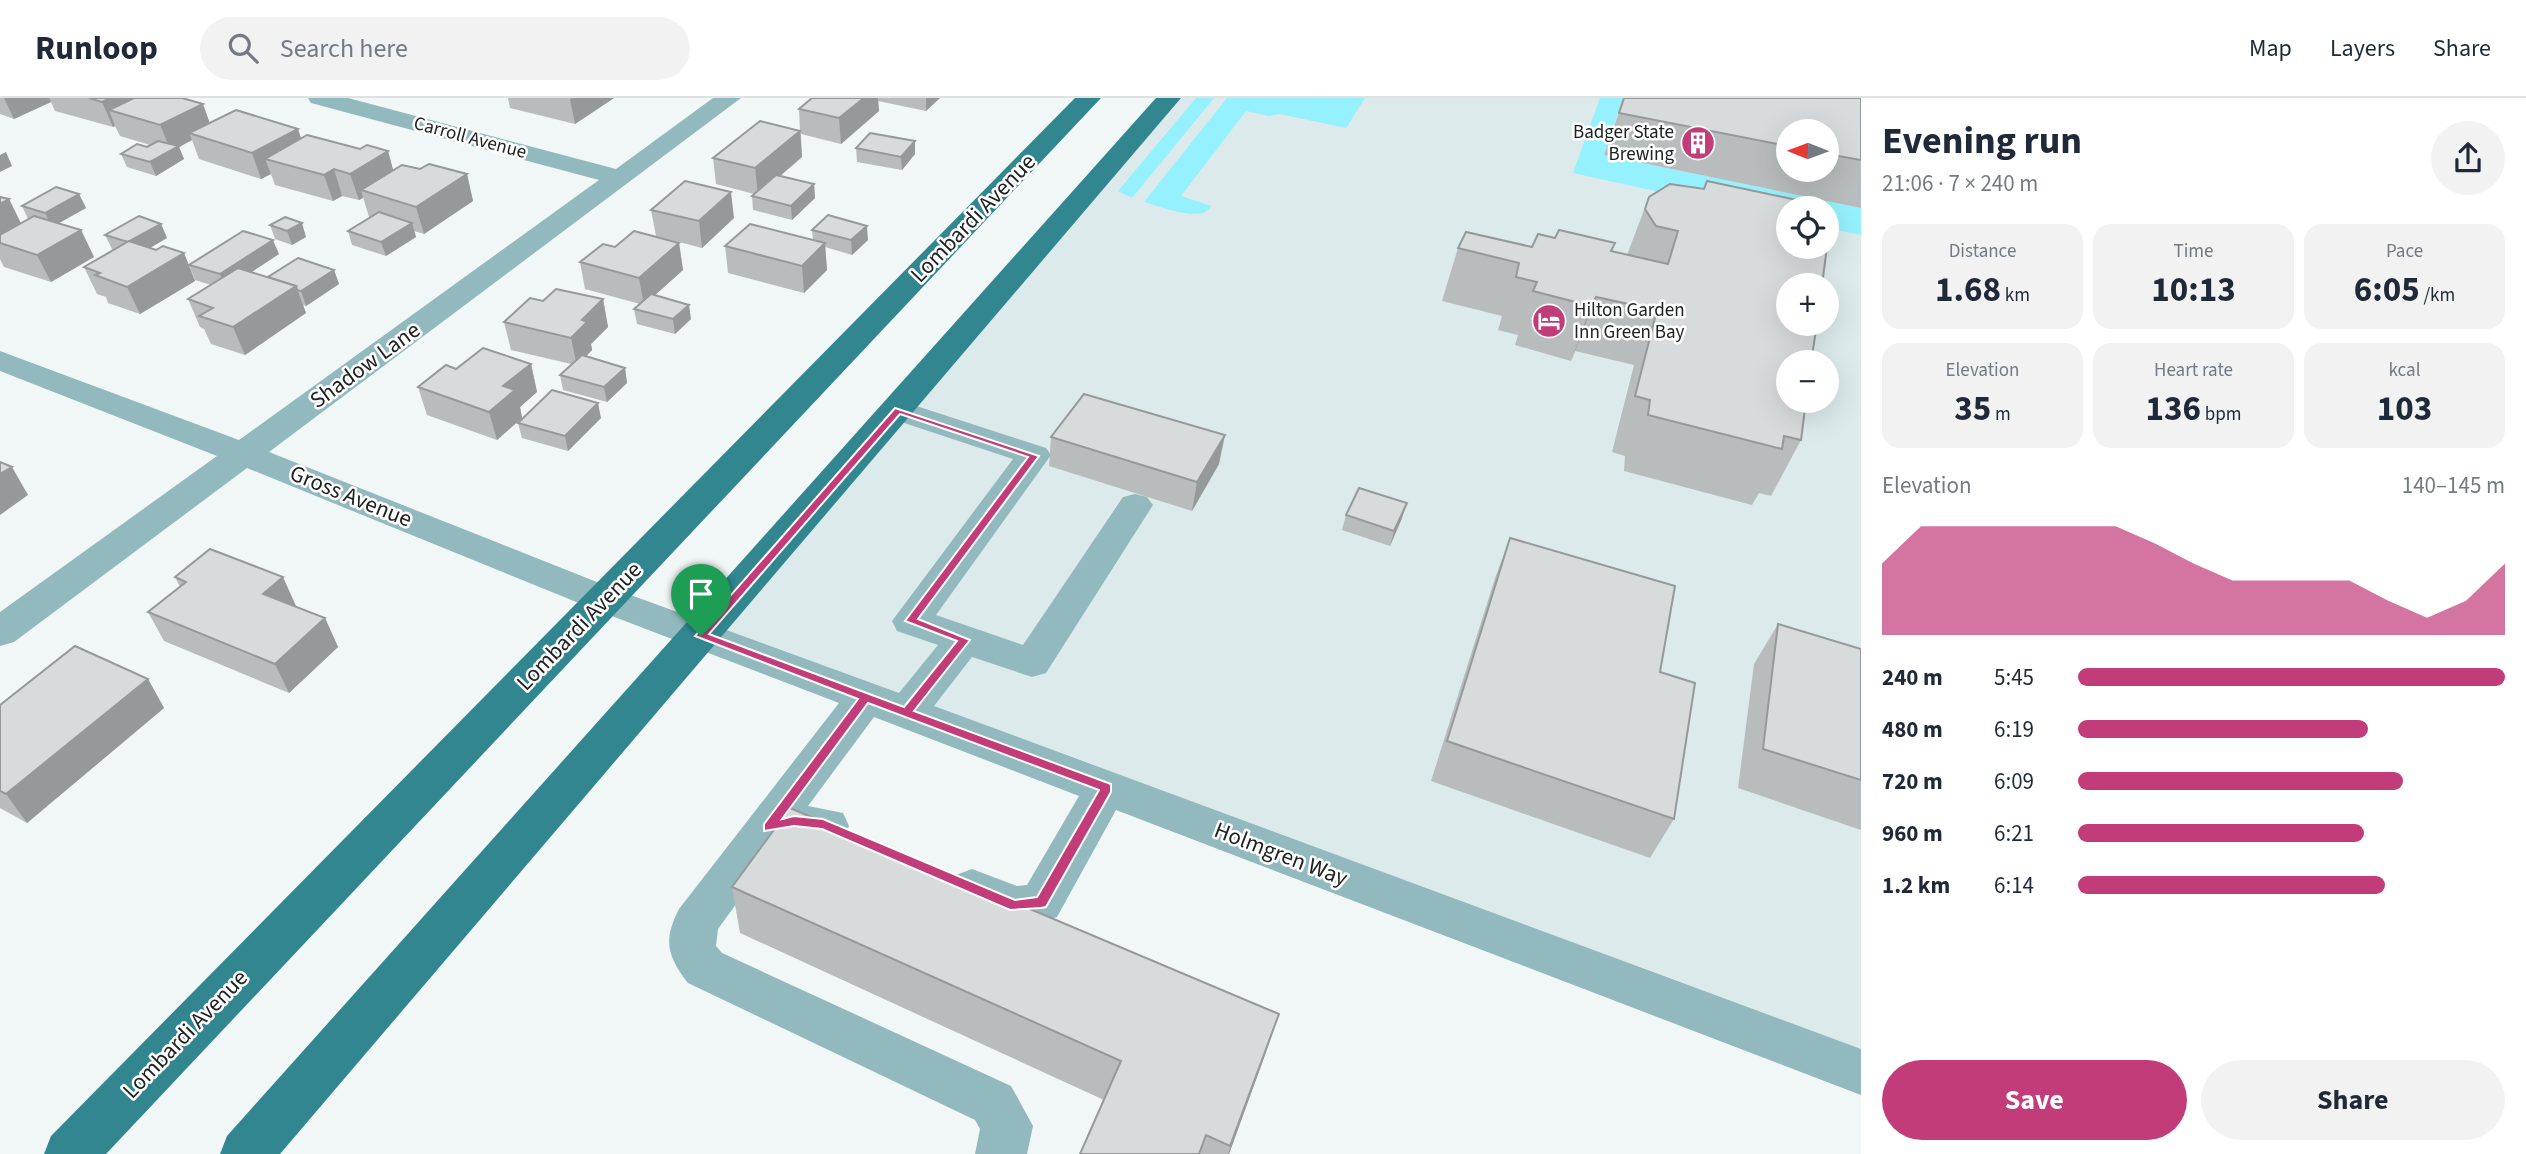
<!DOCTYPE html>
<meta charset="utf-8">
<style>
:root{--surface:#fff;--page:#f2f2f3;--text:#1f2937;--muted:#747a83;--line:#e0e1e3;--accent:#c33c7a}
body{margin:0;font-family:"Source Sans 3",sans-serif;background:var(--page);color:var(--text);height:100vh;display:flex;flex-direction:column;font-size:26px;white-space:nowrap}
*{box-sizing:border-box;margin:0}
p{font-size:23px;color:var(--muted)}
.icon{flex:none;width:38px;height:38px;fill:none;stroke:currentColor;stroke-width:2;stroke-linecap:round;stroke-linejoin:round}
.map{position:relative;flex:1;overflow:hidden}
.details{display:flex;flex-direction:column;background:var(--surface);width:665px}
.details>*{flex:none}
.needle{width:46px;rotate:271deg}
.fabs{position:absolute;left:1776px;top:21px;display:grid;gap:14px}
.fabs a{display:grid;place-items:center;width:63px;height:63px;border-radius:50%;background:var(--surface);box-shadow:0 7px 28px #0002;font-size:35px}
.pin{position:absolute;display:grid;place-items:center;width:60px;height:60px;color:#fff;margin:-72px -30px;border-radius:50% 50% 50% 0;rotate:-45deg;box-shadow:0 0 7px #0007}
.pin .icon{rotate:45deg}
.round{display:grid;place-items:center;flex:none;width:74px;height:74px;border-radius:37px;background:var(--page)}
.summary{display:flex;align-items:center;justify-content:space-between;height:119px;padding:0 21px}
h1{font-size:38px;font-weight:700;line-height:52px}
.metrics{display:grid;grid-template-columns:repeat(3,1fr);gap:10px;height:119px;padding:7px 21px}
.metrics div{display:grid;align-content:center;border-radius:18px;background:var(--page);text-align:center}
.metrics b{font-size:35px;font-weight:700}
.metrics small{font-size:19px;font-weight:400}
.metrics p{font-size:19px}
.chart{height:196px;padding:14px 21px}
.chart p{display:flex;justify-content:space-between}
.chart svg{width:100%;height:126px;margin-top:7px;fill:var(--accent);opacity:.7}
.button{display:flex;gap:14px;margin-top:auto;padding:14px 21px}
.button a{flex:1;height:80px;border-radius:42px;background:var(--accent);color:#fff;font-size:28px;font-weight:700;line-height:80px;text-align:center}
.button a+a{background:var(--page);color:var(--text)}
ul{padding:0 21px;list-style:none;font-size:23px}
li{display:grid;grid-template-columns:112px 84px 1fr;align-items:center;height:52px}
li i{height:18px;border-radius:9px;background:var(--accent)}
header{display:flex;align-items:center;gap:42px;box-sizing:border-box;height:98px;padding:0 35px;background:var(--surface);border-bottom:2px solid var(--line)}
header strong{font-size:33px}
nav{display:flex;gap:38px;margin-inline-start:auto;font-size:24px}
.search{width:490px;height:63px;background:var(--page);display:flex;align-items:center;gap:18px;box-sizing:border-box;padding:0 24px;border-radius:38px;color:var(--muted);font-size:26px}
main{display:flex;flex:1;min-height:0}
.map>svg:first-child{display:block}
</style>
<header>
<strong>Runloop</strong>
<div class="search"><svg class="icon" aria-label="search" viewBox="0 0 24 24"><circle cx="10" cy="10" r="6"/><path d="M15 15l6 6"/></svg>Search here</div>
<nav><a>Map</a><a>Layers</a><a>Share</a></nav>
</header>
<main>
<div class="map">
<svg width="1861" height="1056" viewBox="0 0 1861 1056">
<rect width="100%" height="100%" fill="#f1f6f6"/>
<!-- built -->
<path fill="#dceaec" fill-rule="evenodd" d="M 1169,0 L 1861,0 L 1861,974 L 701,538 ZM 1788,33 L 1827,33 L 1827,72 L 1788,72 ZM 1788,110 L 1827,110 L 1827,149 L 1788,149 ZM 1788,187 L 1827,187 L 1827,226 L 1788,226 ZM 1788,264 L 1827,264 L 1827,303 L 1788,303 Z"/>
<!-- green -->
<g fill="#94f1fd">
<path d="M 1196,0 L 1214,0 L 1132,100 L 1118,93 Z"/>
<path d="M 1227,0 L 1365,0 L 1346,30 L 1280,16 L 1269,18 L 1246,13 L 1181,98 L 1211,108 C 1204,126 1159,108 1144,104 Z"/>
<path d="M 1600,0 L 1623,0 L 1604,57 L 1861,110 L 1861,137 L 1827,130 L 1827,110 L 1788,110 L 1788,122 L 1573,75 Z"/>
</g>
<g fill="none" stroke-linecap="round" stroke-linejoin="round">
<!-- minor -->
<path fill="#92b9be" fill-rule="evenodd" d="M 308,0 L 348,0 L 616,71 L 713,0 L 741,0 L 269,354 L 617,492 L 899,595 L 938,547 L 897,533 L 892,523 L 1013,361 L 886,319 L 882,312 L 886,305 L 898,302 L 1046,350 L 1051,357 L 936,517 L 1023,547 L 1123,399 L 1135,396 L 1147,399 L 1153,407 L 1046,575 L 1032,579 L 972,559 L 934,608 L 1861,951 L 1861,997 L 1116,712 L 1057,819 C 1013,834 996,821 956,803 L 949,790 L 956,777 L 972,771 L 1017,788 L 1027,787 L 1079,698 L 874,619 L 808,708 L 843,715 L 849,728 L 843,741 C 822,748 803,738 782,743 L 718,831 L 716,848 L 722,855 L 1011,988 L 1033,1028 L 1027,1056 L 975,1056 L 980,1031 L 975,1022 L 688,885 C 667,858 663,842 679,811 L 839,605 L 591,510 L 247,370 L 14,544 L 0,548 L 0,514 L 217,358 L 0,273 L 0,253 L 239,342 L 599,82 L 311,5 Z"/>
<!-- major -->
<g fill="#318690" fill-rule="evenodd">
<path d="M 1075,0 L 1101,0 L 106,1056 L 44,1056 L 51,1038 Z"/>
<path d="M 1156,0 L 1181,0 L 280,1056 L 220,1056 L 227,1038 Z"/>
</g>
</g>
<!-- wall -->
<g fill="#b9bcbc" fill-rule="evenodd">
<path d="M 0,0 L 182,0 L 210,25 L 298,31 L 301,40 L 360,51 L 388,53 L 393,72 L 420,71 L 467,76 L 473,103 L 424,136 L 414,133 L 416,139 L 386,158 L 352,147 L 348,133 L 370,119 L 369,119 L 363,99 L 359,102 L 342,98 L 333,103 L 275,87 L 271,76 L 261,81 L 199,61 L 192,42 L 179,49 L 184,61 L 156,78 L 127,69 L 121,56 L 150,47 L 120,38 L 115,28 L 113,29 L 55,13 L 51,4 L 14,21 L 0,16 Z"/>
<path d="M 508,0 L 614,0 L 575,26 L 510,10 Z"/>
<path d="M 812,0 L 940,0 L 926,13 L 878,3 L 879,13 L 841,46 L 801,36 L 802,59 L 780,78 L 814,86 L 815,100 L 792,122 L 753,112 L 752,98 L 754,96 L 716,86 L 713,60 L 800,33 L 799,11 Z"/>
<path d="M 1624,0 L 1861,0 L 1861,110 L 1604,57 ZM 1788,33 L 1827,33 L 1827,72 L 1788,72 Z"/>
<path d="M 915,43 L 915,56 L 902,72 L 857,64 L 856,50 Z"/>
<path d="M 79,96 L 86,110 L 59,125 L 81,132 L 94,159 L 51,184 L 4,169 L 0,161 L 0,99 L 9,101 L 21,125 L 28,121 L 22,108 Z"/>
<path d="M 1649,99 L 1788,110 L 1801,342 L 1771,398 L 1759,395 L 1752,407 L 1624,373 L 1625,358 L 1612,354 L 1634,267 L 1575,253 L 1571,263 L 1515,247 L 1518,237 L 1498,232 L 1502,218 L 1442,203 L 1458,150 L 1532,149 L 1615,145 L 1612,153 L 1627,157 Z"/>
<path d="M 651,112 L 734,120 L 702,150 L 656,138 Z"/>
<path d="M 161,126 L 167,140 L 150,150 L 156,152 L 184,155 L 195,183 L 140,216 L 108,205 L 106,199 L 97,196 L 84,169 L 114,152 L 112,151 L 105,137 Z"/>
<path d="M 270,127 L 306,139 L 292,147 L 275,141 Z"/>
<path d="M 812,132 L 868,142 L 852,157 L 825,149 L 827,172 L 804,195 L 728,175 L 725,148 L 813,142 Z"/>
<path d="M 679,145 L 683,172 L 655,197 L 691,221 L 675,236 L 637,226 L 634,211 L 640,206 L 585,191 L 580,164 L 615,149 Z"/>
<path d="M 279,156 L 251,174 L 268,179 L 334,172 L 339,186 L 306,208 L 303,207 L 306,215 L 245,257 L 211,246 L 204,231 L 200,229 L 188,201 L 211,187 L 195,182 L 189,167 Z"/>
<path d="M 603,201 L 608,229 L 591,246 L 592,252 L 586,258 L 625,270 L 627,285 L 607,304 L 563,292 L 560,277 L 571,266 L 511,252 L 504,224 L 543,203 Z"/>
<path d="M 531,266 L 537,294 L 520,309 L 522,320 L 497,342 L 427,317 L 418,289 L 456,271 Z"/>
<path d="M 601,320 L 568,353 L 522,340 L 518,325 Z"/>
<path d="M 1051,339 L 1219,366 L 1192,413 L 1049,368 Z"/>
<path d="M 1346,417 L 1402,420 L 1390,448 L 1342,432 Z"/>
<path d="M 1510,440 L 1660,574 L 1674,721 L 1650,760 L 1431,683 L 1495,480 Z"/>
<path d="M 175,479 L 296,508 L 295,508 L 325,520 L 338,549 L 289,595 L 164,543 L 148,514 L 180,489 Z"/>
<path d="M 1778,526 L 1861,551 L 1861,732 L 1738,690 L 1754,566 Z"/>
<path d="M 148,581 L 164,610 L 27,725 L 0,710 L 0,607 Z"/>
<path d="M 732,789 L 1279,916 L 1229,1056 L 1080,1056 L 1104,1002 L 740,835 Z"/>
</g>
<!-- shaded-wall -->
<g fill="#969999">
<path d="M 4,0 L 49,0 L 51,4 L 14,21 Z"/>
<path d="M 110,0 L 143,0 L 109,12 L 115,28 L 113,29 L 102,4 Z"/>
<path d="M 572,0 L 614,0 L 575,26 L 570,1 Z"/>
<path d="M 864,0 L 878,0 L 879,13 L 841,46 L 839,20 Z"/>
<path d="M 926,0 L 940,0 L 926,13 Z"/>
<path d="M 203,6 L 212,31 L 189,35 L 192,42 L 179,49 L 184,61 L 156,78 L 150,64 L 171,53 L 160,27 Z"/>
<path d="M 298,31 L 306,57 L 265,61 L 271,76 L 261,81 L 252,55 Z"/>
<path d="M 800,33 L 802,59 L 758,97 L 755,70 Z"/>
<path d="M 915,43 L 915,56 L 902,72 L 901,59 Z"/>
<path d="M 388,53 L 395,79 L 361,92 L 363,100 L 359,102 L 350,76 Z"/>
<path d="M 6,54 L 12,68 L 0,74 L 0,57 Z"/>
<path d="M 334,71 L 342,98 L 333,103 L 324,77 Z"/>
<path d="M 467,76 L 473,103 L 424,136 L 416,109 Z"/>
<path d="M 814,86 L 815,100 L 792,122 L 791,108 Z"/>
<path d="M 731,94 L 734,120 L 702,150 L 699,123 Z"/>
<path d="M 79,96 L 86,110 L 52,129 L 45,115 Z"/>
<path d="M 9,101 L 22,128 L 0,140 L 0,106 Z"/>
<path d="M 302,125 L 306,139 L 292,147 L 287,133 Z"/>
<path d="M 412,125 L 416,139 L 386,158 L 381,144 Z"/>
<path d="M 161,126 L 167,140 L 134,159 L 128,144 Z"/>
<path d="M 867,128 L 868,142 L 852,157 L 851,142 Z"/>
<path d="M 81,132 L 94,159 L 51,184 L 37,157 Z"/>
<path d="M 273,142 L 279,156 L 226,191 L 220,176 Z"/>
<path d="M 679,145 L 683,172 L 644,207 L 639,180 Z"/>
<path d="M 825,145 L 827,172 L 804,195 L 802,168 Z"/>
<path d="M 184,155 L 195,183 L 140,216 L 127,189 Z"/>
<path d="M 334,172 L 339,186 L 306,208 L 301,193 Z"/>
<path d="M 296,188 L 306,215 L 245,257 L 233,229 Z"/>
<path d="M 1596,199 L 1575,253 L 1571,263 L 1591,208 Z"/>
<path d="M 603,201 L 608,229 L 591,246 L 592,252 L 577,268 L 571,240 L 582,222 Z"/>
<path d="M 689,207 L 691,221 L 675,236 L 673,221 Z"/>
<path d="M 531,266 L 537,294 L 520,309 L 522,320 L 497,342 L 489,314 L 503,288 Z"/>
<path d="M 625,270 L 627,285 L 607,304 L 604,289 Z"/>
<path d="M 598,305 L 601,320 L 568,353 L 565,338 Z"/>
<path d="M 1225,337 L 1219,366 L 1192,413 L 1197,384 Z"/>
<path d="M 12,369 L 28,397 L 0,417 L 0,376 Z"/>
<path d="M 1407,405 L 1402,420 L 1390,448 L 1394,433 Z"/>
<path d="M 283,479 L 296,508 L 276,525 L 263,496 Z"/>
<path d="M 325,520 L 338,549 L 289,595 L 275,566 Z"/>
<path d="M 148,581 L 164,610 L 27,725 L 6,696 Z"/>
<path d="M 1279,916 L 1264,960 L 1229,1056 L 1228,1056 Z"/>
</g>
<!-- building -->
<g fill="#d7dbdb" stroke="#969999" stroke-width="2">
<path d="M 89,0 L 110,0 L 102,4 Z"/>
<path d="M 134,0 L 182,0 L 203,6 L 160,27 L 109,12 Z"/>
<path d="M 812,0 L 864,0 L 839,20 L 799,11 Z"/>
<path d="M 1624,0 L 1861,0 L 1861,62 L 1827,56 L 1827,33 L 1788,33 L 1788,48 L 1619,15 Z"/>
<path d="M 236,12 L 298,31 L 252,55 L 189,35 Z"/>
<path d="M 760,23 L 800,33 L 755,70 L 713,60 Z"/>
<path d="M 870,35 L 915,43 L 901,59 L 856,50 Z"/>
<path d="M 307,37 L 360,51 L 367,47 L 388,53 L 350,76 L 334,71 L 324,77 L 265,61 Z"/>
<path d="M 158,43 L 179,48 L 150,64 L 121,56 L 137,46 L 147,49 Z"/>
<path d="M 429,66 L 467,76 L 416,109 L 361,92 L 402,67 L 420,71 Z"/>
<path d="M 776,77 L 814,86 L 791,108 L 752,98 Z"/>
<path d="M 685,83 L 731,94 L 699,123 L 651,112 Z"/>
<path d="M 1707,83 L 1816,106 L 1814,110 L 1788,110 L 1788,149 L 1827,149 L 1822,187 L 1788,187 L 1788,226 L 1817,226 L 1811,264 L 1788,264 L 1788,303 L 1806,303 L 1801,342 L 1784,338 L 1782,351 L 1648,317 L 1650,302 L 1635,298 L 1657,212 L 1596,199 L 1591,208 L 1533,193 L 1537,184 L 1516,179 L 1519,165 L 1458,150 L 1466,134 L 1532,149 L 1538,136 L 1555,140 L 1559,132 L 1615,145 L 1611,153 L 1668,166 L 1678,133 L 1656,128 L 1645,111 L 1649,99 L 1670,86 L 1704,91 Z"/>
<path d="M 56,89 L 79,96 L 45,115 L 22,108 Z"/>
<path d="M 0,99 L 9,101 L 0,106 Z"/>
<path d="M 379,114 L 412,125 L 381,144 L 348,133 Z"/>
<path d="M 828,117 L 867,128 L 851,142 L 812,132 Z"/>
<path d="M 34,118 L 81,132 L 37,157 L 0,145 L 0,137 Z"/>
<path d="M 139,118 L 161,126 L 128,144 L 105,137 Z"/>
<path d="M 1827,118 L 1831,119 L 1827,147 Z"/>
<path d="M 285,119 L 302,125 L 287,133 L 270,127 Z"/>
<path d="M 750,126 L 825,145 L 802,168 L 725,148 Z"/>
<path d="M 243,133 L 273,142 L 220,176 L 189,167 Z"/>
<path d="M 634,133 L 679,145 L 639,180 L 580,164 L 603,146 L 615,149 Z"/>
<path d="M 129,143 L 156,152 L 163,148 L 184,155 L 127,189 L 95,177 L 100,175 L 84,169 Z"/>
<path d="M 298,160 L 334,172 L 301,193 L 297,192 L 296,188 L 268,179 Z"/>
<path d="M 238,170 L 296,188 L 233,229 L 199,218 L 213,210 L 188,201 Z"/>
<path d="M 556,191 L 603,201 L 582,222 L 587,224 L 571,240 L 504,224 L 530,200 L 543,203 Z"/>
<path d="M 651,196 L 689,207 L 673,221 L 634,211 Z"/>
<path d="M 483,250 L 531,266 L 503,288 L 515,292 L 489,314 L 418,289 L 446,267 L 456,271 Z"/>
<path d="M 582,257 L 625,270 L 604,289 L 560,277 Z"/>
<path d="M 552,292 L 598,305 L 565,338 L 518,325 Z"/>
<path d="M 1084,296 L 1225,337 L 1197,384 L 1051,339 Z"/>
<path d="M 0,364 L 12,369 L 0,376 Z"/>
<path d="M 1359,390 L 1407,405 L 1394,433 L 1346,417 Z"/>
<path d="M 1510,440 L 1675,488 L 1660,574 L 1695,585 L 1674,721 L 1447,643 Z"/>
<path d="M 210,451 L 283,479 L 263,496 L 325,520 L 275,566 L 148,514 L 186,484 L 175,479 Z"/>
<path d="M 1778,526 L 1861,551 L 1861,682 L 1763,651 Z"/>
<path d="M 75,548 L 148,581 L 6,696 L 0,693 L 0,607 Z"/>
<path d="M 790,710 L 1279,916 L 1230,1048 L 1206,1037 L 1199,1056 L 1080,1056 L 1121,963 L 732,789 Z"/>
</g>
<!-- route -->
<path fill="#c33c7a" stroke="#fff" stroke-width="2" fill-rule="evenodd" d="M 895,310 L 1039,358 L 918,521 L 970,542 L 914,613 L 1111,686 L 1111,694 L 1046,809 L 1041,810 L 1010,812 L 822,731 L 794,728 L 764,733 L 764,726 L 858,601 L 695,538 ZM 900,316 L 1028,359 L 905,523 L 957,543 L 904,609 L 709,536 ZM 868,605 L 1099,692 L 1037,799 L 1015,802 L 823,721 L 794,718 L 782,721 Z"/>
<!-- icons -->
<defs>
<g id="building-disc" transform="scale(1.75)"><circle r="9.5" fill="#c33c7a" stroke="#fff"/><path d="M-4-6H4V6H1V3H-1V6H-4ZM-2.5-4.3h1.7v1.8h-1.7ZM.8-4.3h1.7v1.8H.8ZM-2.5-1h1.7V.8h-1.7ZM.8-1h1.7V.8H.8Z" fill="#fff"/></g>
<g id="hotel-disc" transform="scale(1.75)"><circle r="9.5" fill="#c33c7a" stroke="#fff"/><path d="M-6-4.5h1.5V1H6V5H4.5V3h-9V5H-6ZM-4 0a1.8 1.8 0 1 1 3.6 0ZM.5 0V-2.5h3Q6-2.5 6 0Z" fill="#fff"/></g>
</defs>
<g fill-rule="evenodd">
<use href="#building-disc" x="1698" y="45"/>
<use href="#hotel-disc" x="1549" y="223"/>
</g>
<g text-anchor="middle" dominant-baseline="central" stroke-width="5" stroke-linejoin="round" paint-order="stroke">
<!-- far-poi labels -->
<g font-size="19" fill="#202121" stroke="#fff" text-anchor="end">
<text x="1674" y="34">Badger State<tspan x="1674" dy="22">Brewing</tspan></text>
<text x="1574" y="212" text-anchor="start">Hilton Garden<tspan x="1574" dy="22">Inn Green Bay</tspan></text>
</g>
<!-- far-street labels -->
<g font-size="19" fill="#202121" stroke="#fff">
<text transform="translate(470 40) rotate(15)">Carroll Avenue</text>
</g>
<!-- street labels -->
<g font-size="23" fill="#202121" stroke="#fff">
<text transform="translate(973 120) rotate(-46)">Lombardi Avenue</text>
<text transform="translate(365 267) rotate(-36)">Shadow Lane</text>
<text transform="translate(351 398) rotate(22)">Gross Avenue</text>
<text transform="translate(579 528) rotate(-46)">Lombardi Avenue</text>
<text transform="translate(1281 756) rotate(21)">Holmgren Way</text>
<text transform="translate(185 936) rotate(-46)">Lombardi Avenue</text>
</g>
</g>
</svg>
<div class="fabs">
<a><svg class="needle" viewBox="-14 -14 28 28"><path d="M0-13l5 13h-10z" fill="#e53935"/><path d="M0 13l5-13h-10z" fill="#747a83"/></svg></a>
<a><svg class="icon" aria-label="locate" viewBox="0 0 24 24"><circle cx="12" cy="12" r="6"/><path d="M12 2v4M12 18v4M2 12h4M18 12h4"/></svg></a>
<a>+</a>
<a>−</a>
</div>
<div class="pin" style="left:701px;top:538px;background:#1e9e55"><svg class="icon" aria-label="arrive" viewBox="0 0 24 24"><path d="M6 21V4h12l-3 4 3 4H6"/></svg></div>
</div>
<section class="details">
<div class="summary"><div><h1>Evening run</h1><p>21:06 · 7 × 240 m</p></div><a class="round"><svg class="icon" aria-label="share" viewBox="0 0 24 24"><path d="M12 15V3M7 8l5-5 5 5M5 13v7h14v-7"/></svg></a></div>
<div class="metrics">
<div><p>Distance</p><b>1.68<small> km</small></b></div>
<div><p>Time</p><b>10:13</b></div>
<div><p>Pace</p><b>6:05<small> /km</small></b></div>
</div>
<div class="metrics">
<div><p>Elevation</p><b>35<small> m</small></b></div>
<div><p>Heart rate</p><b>136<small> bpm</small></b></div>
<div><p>kcal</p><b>103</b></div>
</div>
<div class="chart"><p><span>Elevation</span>140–145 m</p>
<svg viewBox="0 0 160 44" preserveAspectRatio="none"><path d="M0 44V19L10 6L20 6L30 6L40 6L50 6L60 6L70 12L80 19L90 25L100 25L110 25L120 25L130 32L140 38L150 32L160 19V44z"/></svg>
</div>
<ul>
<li><b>240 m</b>5:45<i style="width:100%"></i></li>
<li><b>480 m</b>6:19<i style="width:68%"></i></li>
<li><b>720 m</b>6:09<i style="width:76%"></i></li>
<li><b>960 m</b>6:21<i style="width:67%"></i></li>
<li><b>1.2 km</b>6:14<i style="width:72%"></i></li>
</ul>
<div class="button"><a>Save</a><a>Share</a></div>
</section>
</main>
